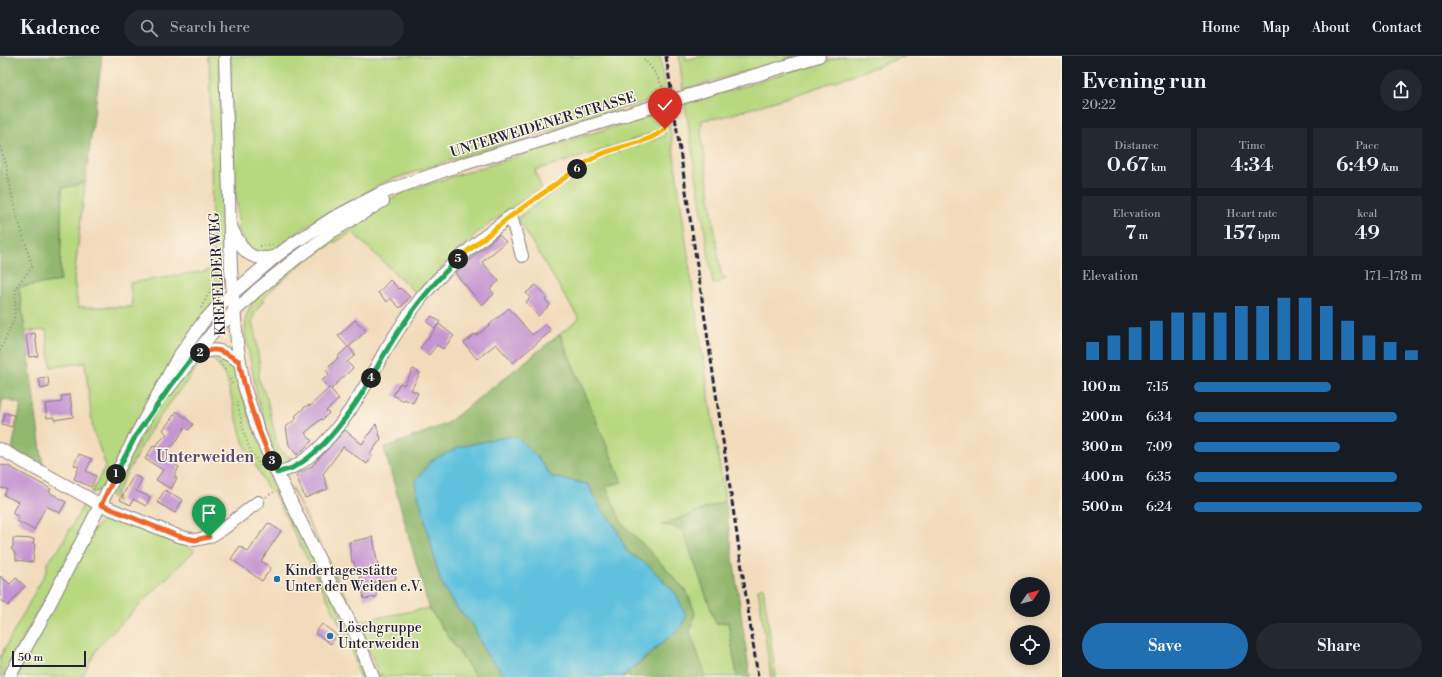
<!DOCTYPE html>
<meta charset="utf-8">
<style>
:root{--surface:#171b24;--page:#242831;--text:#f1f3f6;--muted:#9ea1a6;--line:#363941;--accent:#1f6fb2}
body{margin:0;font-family:"Libre Bodoni",serif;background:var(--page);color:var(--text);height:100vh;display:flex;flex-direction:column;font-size:15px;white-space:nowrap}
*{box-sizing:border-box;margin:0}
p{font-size:13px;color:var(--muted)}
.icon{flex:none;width:22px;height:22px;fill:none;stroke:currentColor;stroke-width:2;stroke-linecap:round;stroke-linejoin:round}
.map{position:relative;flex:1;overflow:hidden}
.sheet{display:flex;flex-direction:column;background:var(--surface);width:380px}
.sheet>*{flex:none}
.needle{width:26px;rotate:55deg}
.tools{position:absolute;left:1010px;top:521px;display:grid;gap:8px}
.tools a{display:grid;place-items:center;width:40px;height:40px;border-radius:50%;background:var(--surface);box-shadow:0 2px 10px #0003;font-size:20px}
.scale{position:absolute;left:12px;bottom:10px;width:74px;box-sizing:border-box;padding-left:4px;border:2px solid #22223b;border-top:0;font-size:11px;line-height:14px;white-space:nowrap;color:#22223b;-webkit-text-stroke:3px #fcf5e5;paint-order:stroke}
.pin{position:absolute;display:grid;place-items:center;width:34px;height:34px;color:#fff;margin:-41px -17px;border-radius:50% 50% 50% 0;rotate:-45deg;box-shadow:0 0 4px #0007}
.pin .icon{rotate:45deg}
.km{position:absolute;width:20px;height:20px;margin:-10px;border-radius:50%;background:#222;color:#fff;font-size:11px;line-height:20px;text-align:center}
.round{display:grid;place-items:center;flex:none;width:42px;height:42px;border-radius:21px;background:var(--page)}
.overview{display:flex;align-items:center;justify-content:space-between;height:68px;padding:0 20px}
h1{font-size:22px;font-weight:600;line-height:30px}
.figures{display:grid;grid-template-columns:repeat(3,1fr);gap:6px;height:68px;padding:4px 20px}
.figures div{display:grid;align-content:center;border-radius:0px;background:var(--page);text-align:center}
.figures b{font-size:20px;font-weight:600}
.figures small{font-size:11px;font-weight:400}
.figures p{font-size:11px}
.chart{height:112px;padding:8px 20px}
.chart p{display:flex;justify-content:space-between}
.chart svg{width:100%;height:72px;margin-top:4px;stroke:var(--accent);stroke-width:6}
.primary-button{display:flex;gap:8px;margin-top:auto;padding:8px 20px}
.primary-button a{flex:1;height:46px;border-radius:24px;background:var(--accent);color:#fff;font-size:16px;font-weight:600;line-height:46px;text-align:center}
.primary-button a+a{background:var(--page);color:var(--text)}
ul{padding:0 20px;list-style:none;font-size:13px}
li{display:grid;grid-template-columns:64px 48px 1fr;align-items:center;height:30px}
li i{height:10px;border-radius:5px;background:var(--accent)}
header{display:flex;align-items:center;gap:24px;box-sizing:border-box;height:56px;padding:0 20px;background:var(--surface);border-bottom:1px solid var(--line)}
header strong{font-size:19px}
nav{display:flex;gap:22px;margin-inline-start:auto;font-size:14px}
.search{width:280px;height:36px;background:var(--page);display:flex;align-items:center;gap:10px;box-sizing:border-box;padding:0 14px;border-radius:22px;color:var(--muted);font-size:15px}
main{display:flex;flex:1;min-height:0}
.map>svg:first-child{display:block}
</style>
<header>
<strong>Kadence</strong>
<div class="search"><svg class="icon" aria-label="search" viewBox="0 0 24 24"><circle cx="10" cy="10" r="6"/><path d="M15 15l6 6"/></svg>Search here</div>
<nav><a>Home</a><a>Map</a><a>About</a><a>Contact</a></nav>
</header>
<main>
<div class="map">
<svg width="1062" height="621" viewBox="0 0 1062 621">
<rect width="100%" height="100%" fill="#fcf5e5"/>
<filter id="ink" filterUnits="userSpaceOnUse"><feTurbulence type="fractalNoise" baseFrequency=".025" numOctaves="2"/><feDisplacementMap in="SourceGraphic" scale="8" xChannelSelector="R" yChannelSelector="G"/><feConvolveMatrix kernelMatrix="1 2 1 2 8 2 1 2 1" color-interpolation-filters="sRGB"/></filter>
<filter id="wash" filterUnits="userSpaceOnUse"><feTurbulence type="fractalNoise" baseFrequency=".012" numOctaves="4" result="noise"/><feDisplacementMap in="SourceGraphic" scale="16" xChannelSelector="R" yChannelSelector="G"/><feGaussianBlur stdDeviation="0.9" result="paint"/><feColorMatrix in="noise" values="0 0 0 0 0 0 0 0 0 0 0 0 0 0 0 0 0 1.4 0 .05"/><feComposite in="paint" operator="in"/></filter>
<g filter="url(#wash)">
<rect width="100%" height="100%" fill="#f2dbbb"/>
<!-- green -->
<g fill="#b8d880" stroke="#6d7d5e">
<path d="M 209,0 L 220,0 L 222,79 L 224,225 L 223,233 L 208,253 L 101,434 L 91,437 L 106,410 L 93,374 L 85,307 L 51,311 L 46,274 L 25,276 L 19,231 L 60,225 L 62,132 L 85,127 L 74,223 L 78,251 L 133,251 L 130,227 L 212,214 L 211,83 Z"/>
<path d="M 230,0 L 660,0 L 693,235 L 725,445 L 664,469 L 672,470 L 683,474 L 716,568 L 728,566 L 737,621 L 706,621 L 690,576 L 695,557 L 687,536 L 658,504 L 621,466 L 606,430 L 622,426 L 560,278 L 579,263 L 517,162 L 599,105 L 615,96 L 665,80 L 663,69 L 655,76 L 587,99 L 535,114 L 541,131 L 477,177 L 454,199 L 417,238 L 352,176 L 306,204 L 269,236 L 254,258 L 252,267 L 255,277 L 260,312 L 258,322 L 267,342 L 277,388 C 280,398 289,399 296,406 L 284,411 L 280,408 L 277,403 L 258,345 L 245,276 L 246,261 L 250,250 L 265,233 L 352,165 L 406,135 L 661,56 L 659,42 L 455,103 L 387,125 L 313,166 L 272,195 L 262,197 L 247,192 L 239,174 L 234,112 Z"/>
<path d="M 679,0 L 686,0 L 686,4 L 701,0 L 797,0 L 683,34 Z"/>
<path d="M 842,0 L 906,0 L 801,37 L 723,61 L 702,64 L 701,78 L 721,218 L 727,223 L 713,228 L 685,48 Z"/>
<path d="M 212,295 L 232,306 L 253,372 L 340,556 L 368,621 L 359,621 L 356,606 L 350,589 L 332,552 L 275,439 L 267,431 L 243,386 L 226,321 L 213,303 L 205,304 L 200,308 L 154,368 L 116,437 L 117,446 L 110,438 L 150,364 L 163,345 L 197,301 Z"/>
<path d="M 292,433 L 359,565 L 429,552 L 476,621 L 384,621 L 381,618 L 382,621 L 379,621 L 374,606 L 356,564 Z"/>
<path d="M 85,446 L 90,451 L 91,458 L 2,621 L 0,621 L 0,601 L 47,514 L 47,507 L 59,493 Z"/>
<path d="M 109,460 L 195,494 L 98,591 L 82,621 L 14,621 L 94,474 L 104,461 Z"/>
<path d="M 763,531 L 776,621 L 771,621 L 758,533 Z"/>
</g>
<!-- forest -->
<g fill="#92b86e" stroke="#5a6d54">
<path d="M 0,0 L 102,0 L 85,127 L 62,132 L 60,225 L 19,231 L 43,410 L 12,393 L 21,348 L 3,343 L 0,358 Z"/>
<path d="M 560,278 L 622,426 L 606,430 L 621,466 L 658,504 L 687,536 L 695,557 L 690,576 L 706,621 L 622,621 L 650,599 L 685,560 L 677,539 L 648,509 L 627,496 L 615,470 L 600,452 L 588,428 L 552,421 L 536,400 L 516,380 L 494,383 L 460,391 L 415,426 L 424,459 L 454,549 L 473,569 L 485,596 L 506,621 L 476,621 L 429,552 L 384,392 L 446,368 Z"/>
<path d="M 725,445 L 750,621 L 737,621 L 728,566 L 716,568 L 683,474 L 672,470 L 662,469 Z"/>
</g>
<!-- water -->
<path fill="#5fc1dd" stroke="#40728c" d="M 516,380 L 536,400 L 552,421 L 588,428 L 600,452 L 615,470 L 627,496 L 648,509 L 677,539 L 686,560 L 681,571 L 622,621 L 546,621 L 543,618 L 538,621 L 506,621 L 485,596 L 473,569 L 454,549 L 440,524 L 415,426 L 431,405 L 460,391 L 494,383 Z"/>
<g id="blocks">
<!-- building -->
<g fill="#c594d2">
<path d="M 499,179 L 506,186 L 482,206 L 499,225 L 490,233 L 494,238 L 482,249 L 455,217 Z"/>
<path d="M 390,224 L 399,233 L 400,232 L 410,241 L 400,252 L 390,242 L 387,246 L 378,237 Z"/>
<path d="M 536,229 L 547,242 L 545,243 L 550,249 L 538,260 L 526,246 L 530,242 L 526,237 Z"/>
<path d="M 509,252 L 532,279 L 546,268 L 551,275 L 513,307 L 496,288 L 477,303 L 464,287 L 475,278 L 476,280 Z"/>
<path d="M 432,260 L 440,266 L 435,272 L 427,266 Z"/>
<path d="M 355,264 L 366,275 L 349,291 L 355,299 L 347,306 L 353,312 L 331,333 L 339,343 L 326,355 L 329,357 L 322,364 L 321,363 L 305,377 L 312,385 L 297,399 L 289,389 L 286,371 L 297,362 L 295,360 L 305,351 L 309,349 L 310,350 L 329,332 L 322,325 L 329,318 L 326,314 L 338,302 L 337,301 L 348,291 L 338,280 Z"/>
<path d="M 439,268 L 454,280 L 443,293 L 437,289 L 429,299 L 420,292 Z"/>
<path d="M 35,277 L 38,300 L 29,301 L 26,279 Z"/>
<path d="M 413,313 L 420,317 L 411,334 L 418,337 L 413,347 L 404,343 L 403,345 L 393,339 L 400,327 L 404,329 Z"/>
<path d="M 48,321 L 49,331 L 41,333 L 39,322 Z"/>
<path d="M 70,339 L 73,361 L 54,364 L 54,361 L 47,362 L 45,348 L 62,346 L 61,340 Z"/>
<path d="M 177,355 L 193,368 L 189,374 L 185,371 L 176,386 L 162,400 L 179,411 L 174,421 L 177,422 L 171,433 L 156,424 L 163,414 L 145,403 L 153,390 L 154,391 L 167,378 L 163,374 Z"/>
<path d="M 5,357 L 14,359 L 12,371 L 2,368 Z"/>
<path d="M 376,368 L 381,383 L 370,398 L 372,400 L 367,408 L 343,391 L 323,418 L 328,433 L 305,442 L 296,419 L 312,410 L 345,374 L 362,388 Z"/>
<path d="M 79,398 L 92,403 L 86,415 L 96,420 L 91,431 L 74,423 L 79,411 L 74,409 Z"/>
<path d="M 0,409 L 8,410 L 51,433 L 49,436 L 66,446 L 60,457 L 46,450 L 34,474 L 17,465 L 19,461 L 12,457 L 18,446 L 4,439 L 7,433 L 0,432 Z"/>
<path d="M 134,419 L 142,423 L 136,435 L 150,441 L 146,450 L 133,443 L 131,449 L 120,444 Z"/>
<path d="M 165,434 L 183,444 L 175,457 L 157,446 Z"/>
<path d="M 268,467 L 281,475 L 261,505 L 271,512 L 262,525 L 231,503 L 240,490 L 248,496 Z"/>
<path d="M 373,481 L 379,516 L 394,513 L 396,523 L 375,526 L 377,541 L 364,543 L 358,512 L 355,513 L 354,506 L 352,506 L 349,486 Z"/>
<path d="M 13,482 L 34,483 L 33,488 L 35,488 L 33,506 L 16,504 L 16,499 L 11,492 L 13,491 Z"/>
<path d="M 0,520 L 10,528 L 16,522 L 25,530 L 8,550 L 0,543 Z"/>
<path d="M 322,568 L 337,579 L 331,588 L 315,577 Z"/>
</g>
</g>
</g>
<g filter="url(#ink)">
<use href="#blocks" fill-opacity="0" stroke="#8a7e7b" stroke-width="1"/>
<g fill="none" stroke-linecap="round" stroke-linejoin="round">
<!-- minor casing -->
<g stroke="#8a7e7b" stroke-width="14">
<g id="minor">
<path d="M 225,0 L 231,214 L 237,287 L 244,330 L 259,377 L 277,417 L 356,579 L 373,621"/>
<path d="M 700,36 L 819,0"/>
<path d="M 231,171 C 242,193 247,206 275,201"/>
<path d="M 194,299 C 218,291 219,293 239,305"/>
<path d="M 167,334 L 213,276 L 256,235 L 294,204 L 333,175 L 383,145"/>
<path d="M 0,393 L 101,449 L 178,480 L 195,484 L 209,481 L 223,473 L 258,446"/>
<path d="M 277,417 C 282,415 287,414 291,412 C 333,392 363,334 385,295 C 396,277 408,259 421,242 C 447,210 478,185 511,160 L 522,200"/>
<path d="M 9,621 L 42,563 L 136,379 L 177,303 L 203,266 L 218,250 L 275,201 L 291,189 L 333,162 L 379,138 L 454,111 L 639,55"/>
</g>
</g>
<!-- path -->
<g stroke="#8a7e7b" stroke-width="2" stroke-dasharray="1 3" stroke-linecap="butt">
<path d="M 644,3 C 652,13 662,24 664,38"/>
<path d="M 0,91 C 8,109 9,129 14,148 C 19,169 27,190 32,211 L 16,231 L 14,264 L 0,295"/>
<path d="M 519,154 L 590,104 L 602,97 L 659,78 C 666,72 667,67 666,58"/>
<path d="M 260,190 L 273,189"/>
<path d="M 201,252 L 211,233 L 217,215 L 217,156"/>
<path d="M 220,306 L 229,319 L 232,328"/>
<path d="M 237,346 L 245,380 L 251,396 L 262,412"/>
<path d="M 266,441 L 274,436"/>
</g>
<!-- minor -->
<use href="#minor" stroke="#fff" stroke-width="12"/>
<!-- rail -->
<path stroke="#22223b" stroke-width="3" stroke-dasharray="6 3" stroke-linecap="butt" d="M 666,0 L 758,621"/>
<!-- minor-bridge casing -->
<g stroke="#8a7e7b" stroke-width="14" stroke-linecap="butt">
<path id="minor-bridge" d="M 639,55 L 700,36"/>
</g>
<!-- minor-bridge -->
<use href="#minor-bridge" stroke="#fff" stroke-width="12"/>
</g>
</g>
<g fill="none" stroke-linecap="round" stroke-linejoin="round" filter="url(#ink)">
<!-- split-1 casing -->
<g stroke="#fff" stroke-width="8">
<path id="split-1" d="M 116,418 L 101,449 L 178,480 L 195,484 L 209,481"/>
</g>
<!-- split-2 casing -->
<g stroke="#fff" stroke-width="8">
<path id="split-2" d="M 116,418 L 136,379 L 175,324 L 194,299 L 200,297"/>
</g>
<!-- split-3 casing -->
<g stroke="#fff" stroke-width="8">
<path id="split-3" d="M 200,297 C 218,290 223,296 239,305 C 246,340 257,373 272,405"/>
</g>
<!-- split-4 casing -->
<g stroke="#fff" stroke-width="8">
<path id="split-4" d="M 272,405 L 277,417 C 282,415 287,414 292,412 C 323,397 354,353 371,322"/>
</g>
<!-- split-5 casing -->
<g stroke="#fff" stroke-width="8">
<path id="split-5" d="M 371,322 C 395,277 421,239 458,203"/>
</g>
<!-- split-6 casing -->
<g stroke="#fff" stroke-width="8">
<path id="split-6" d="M 458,203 L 511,160 L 577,113"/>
</g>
<!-- split-7 casing -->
<g stroke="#fff" stroke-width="8">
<path id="split-7" d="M 577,113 C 585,107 594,101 604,97 C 623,89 649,87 665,73"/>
</g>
<!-- split-1 -->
<use href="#split-1" stroke="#f0652b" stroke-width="5"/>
<!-- split-2 -->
<use href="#split-2" stroke="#22a559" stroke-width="5"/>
<!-- split-3 -->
<use href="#split-3" stroke="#f0652b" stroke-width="5"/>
<!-- split-4 -->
<use href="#split-4" stroke="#22a559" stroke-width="5"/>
<!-- split-5 -->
<use href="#split-5" stroke="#22a559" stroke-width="5"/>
<!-- split-6 -->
<use href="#split-6" stroke="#f5b400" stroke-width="5"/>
<!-- split-7 -->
<use href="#split-7" stroke="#f5b400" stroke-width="5"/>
</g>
<!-- markers -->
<g fill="#1f6fb2" stroke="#fcf5e5" stroke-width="1.5">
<circle cx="277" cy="523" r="4"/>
<circle cx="330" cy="580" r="4"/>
</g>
<g text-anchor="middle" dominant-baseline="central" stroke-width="3" stroke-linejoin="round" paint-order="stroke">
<!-- street labels -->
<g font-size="14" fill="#22223b" stroke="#fcf5e5">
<text transform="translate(543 69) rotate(-17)">UNTERWEIDENER STRASSE</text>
<text transform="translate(218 218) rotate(-93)">KREFELDER WEG</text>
</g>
<!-- poi labels -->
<g font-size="14" fill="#22223b" stroke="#fcf5e5" text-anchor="start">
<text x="285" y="515">Kindertagesstätte<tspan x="285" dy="16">Unter den Weiden e.V.</tspan></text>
<text x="338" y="572">Löschgruppe<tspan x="338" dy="16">Unterweiden</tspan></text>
</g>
<!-- quarter labels -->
<g font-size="16" font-weight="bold" fill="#5b4a70" stroke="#fcf5e5">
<text x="205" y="401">Unterweiden</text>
</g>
</g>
</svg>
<div class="tools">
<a><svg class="needle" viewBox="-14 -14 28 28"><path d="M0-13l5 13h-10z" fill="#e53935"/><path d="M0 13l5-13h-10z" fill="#9ea1a6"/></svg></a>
<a><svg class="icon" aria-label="locate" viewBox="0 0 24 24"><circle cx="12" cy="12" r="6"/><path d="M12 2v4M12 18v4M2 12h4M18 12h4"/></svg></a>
</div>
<div class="scale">50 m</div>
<div class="pin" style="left:209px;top:481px;background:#1e9e55"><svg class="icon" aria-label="arrive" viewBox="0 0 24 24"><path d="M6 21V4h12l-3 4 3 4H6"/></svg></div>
<div class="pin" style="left:665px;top:73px;background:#d93025"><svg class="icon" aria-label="check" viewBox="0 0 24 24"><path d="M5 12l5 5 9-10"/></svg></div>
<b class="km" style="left:116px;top:418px">1</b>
<b class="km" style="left:200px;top:297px">2</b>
<b class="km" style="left:272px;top:405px">3</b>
<b class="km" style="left:371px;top:322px">4</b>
<b class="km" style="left:458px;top:203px">5</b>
<b class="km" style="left:577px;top:113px">6</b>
</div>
<section class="sheet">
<div class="overview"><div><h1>Evening run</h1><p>20:22</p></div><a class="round"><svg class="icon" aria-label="share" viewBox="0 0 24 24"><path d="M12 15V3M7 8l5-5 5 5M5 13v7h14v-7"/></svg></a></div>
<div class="figures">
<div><p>Distance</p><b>0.67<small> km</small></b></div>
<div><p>Time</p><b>4:34</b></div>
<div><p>Pace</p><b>6:49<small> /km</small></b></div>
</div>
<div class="figures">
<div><p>Elevation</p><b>7<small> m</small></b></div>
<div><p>Heart rate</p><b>157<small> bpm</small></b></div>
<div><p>kcal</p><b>49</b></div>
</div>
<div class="chart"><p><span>Elevation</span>171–178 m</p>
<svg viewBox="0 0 160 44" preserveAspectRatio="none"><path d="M5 44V33M15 44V29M25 44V24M35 44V20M45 44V15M55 44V15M65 44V15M75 44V11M85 44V11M95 44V6M105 44V6M115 44V11M125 44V20M135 44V29M145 44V33M155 44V38"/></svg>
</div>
<ul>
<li><b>100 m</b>7:15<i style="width:60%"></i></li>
<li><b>200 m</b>6:34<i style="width:89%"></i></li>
<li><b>300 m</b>7:09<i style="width:64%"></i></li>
<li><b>400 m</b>6:35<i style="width:89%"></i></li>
<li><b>500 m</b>6:24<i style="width:100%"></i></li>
</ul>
<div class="primary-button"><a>Save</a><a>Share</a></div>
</section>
</main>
